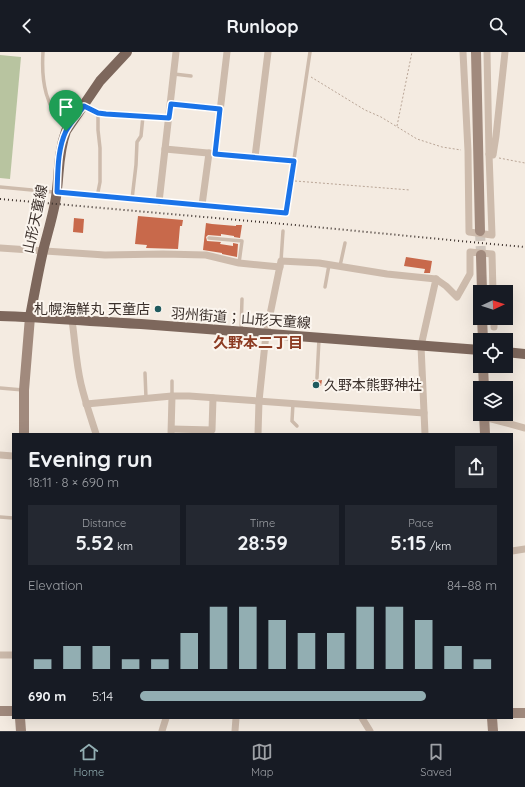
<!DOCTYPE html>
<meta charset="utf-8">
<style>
:root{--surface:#171b24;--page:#242831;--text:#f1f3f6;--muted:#9ea1a6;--line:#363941;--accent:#92aeb2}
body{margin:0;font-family:Quicksand,"Noto Sans JP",sans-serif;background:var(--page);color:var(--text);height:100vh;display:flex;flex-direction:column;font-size:15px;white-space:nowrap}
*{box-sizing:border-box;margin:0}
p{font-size:13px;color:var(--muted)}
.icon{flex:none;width:22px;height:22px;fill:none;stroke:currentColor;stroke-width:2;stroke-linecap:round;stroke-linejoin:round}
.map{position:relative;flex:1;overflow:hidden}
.panel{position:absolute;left:12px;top:381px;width:501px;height:286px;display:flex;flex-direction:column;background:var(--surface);border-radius:0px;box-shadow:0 4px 16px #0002}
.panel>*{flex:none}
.needle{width:26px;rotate:86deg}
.fabs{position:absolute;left:473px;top:233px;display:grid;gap:8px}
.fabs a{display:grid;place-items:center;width:40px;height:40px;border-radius:0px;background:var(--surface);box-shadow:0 4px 16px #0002;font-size:20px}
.pin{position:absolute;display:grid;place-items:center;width:34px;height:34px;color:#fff;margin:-41px -17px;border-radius:50% 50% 50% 0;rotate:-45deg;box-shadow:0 0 4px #0007}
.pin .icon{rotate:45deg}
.round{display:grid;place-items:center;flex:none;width:42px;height:42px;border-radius:0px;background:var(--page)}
.summary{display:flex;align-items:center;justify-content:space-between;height:68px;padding:0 16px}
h1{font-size:22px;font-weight:800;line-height:30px}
.metrics{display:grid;grid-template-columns:repeat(3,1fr);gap:6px;height:68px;padding:4px 16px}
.metrics div{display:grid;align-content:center;border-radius:0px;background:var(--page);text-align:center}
.metrics b{font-size:20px;font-weight:800}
.metrics small{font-size:11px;font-weight:400}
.metrics p{font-size:11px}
.chart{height:112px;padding:8px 16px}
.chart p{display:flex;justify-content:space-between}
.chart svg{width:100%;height:72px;margin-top:4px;stroke:var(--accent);stroke-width:6}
ul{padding:0 16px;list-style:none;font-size:13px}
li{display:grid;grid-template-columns:64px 48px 1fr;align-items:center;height:30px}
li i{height:10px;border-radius:5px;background:var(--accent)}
header{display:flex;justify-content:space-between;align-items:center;height:52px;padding:0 16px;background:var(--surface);font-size:18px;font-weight:800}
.tabs{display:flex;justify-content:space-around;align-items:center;height:56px;border-top:1px solid var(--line);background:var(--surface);font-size:11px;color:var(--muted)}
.tabs a{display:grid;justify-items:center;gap:2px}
.tabs .current{color:var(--accent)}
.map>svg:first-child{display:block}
</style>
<header><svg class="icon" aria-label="back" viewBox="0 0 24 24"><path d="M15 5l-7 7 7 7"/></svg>Runloop<svg class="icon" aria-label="search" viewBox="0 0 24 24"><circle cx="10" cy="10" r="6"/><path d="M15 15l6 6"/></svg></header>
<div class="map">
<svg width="525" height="679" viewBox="0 0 525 679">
<rect width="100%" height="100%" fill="#f4ebe1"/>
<!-- green -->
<path fill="#b8c4a0" d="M 0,3 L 21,5 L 10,127 L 0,126 Z"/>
<!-- building -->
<g fill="#c8694b">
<path d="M 138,164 L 183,168 L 182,174 L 180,174 L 178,197 L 146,196 L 147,193 L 135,192 L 137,173 Z"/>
<path d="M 74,166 L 84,167 L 83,181 L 73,180 Z"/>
<path d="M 206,171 L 212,172 L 236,174 L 236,173 L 242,173 L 240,186 L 234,185 L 234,184 L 221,182 L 221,184 L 208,183 L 206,185 L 207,189 L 221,190 L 220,192 L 233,194 L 233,191 L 238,192 L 237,205 L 222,202 L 222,201 L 203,198 Z"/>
<path d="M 406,205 L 432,209 L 430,221 L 424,221 L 425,217 L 404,214 Z"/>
<path d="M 313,328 L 316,329 L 322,328 L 321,334 L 312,334 Z"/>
</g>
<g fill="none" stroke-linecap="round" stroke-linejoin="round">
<!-- secondary-tunnel -->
<path stroke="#cfc6bd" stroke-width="10" stroke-dasharray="10 5" stroke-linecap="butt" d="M 480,179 L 481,203"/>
<!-- path -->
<g stroke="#b9a596" stroke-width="1" stroke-dasharray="2 2" stroke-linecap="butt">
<path d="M 311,25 L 365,58 L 381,65 L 417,87 L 442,95 L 461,98"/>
<path d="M 397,74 L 412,0"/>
<path d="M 499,106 L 525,111"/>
<path d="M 295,129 L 410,138"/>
</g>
<!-- lane -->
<g stroke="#cdbbac" stroke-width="3.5">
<path d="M 43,0 C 41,31 46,54 66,78"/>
<path d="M 174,22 L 191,24"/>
<path d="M 84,54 L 98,61 L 106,62 L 169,66"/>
<path d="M 0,135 L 159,150 L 286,161 L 310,0"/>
<path d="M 97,145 L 100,130 L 100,96 L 98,78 L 98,61"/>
<path d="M 132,147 L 136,113 L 137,90 L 141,84 L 143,64"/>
<path d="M 209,186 L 242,189 L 239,211"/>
<path d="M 281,209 L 283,179"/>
<path d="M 340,214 L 345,191"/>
<path d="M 325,235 L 329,213"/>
<path d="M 241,279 L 242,247"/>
<path d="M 145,321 L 146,346"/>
<path d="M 317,326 L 319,287"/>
<path d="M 0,336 L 23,338"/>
<path d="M 172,344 L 172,329"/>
<path d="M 293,351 L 292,369 L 297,374"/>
<path d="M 0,465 L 13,466"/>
</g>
<!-- street -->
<g stroke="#cdbbac" stroke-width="7">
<path d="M 463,0 L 468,99 L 469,180 L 492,183 L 489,102 L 487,0"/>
<path d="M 171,52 L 220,57"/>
<path d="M 165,97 L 294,109"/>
<path d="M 215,102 L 227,0"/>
<path d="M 489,102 L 493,103 L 496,84 L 505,0"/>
<path d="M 255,105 L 268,0"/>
<path d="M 159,150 L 176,0"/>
<path d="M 202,153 L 209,101"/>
<path d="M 0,196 L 105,203 L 163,202 L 206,203 L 239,211 L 280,215"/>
<path d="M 436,227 L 446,234 L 457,245 L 470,222 L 470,200 L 492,202 L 493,240"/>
<path d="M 494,266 L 494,275"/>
<path d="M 72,268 C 75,289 76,311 81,332 C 85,349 91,366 96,382"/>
<path d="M 86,352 L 172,344 L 189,344 L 424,361"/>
<path d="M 484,365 L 525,376"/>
<path d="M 172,377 L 212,378 L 213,346"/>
<path d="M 171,382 L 172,344"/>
<path d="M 258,382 L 259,349 L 266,282 L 281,209 L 319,211 L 387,222 L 436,227 L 421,294 L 425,382"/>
<path d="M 0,403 L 13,404"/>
<path d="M 512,499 L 525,497"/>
<path d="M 0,603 L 13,603"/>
<path d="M 362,666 L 370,679"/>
<path d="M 162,679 L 166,666"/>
<path d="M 235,679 L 236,666"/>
</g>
<!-- secondary -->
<g stroke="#a18a7d" stroke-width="10">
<path d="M 476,0 L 480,179"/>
<path d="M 481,203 L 482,240"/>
<path d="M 482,266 L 483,288"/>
<path d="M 483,314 L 484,336"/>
<path d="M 484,362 L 485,382"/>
<path d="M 24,382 L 24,338 L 30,265"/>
<path d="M 0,659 L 13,659"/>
<path d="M 512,661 L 525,661"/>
<path d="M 20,666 L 21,679"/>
<path d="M 492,666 L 493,679"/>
</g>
<!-- primary -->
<g stroke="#7d675c" stroke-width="10">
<path d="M 0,264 C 47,265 94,270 141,272 L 480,298"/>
<path d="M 30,265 C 34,243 38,221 43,199 C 47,183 52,167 55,151 C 60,126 57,104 66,79 L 100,29 L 127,0"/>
<path d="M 506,300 L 525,302"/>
</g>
<!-- rail -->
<path stroke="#3b302b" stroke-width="2" stroke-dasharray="1 3" stroke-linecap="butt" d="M 0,147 L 295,173 L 481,191 L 525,195"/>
</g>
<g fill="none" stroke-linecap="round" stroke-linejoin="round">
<!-- route casing -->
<g stroke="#fff" stroke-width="8">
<path id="route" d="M 171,52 L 220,57 L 215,102 L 294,109 L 286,161 L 57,140 C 58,121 57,98 66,79 C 71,70 78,62 84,54 L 98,61 L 106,62 L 169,66 Z"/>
</g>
<!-- route -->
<use href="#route" stroke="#1a73e8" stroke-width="5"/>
</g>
<!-- markers -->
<g fill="#1f5a5e" stroke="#fbf5ee" stroke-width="1.5">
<circle cx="158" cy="257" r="4"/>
<circle cx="316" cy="333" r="4"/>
</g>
<g text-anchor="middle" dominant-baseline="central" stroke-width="4" stroke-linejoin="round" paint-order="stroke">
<!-- street labels -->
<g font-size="14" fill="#3b302b" stroke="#fbf5ee">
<text transform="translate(35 167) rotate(-78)">山形天童線</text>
<text transform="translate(241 266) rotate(4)">羽州街道；山形天童線</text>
</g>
<!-- poi labels -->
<g font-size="14" fill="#3b302b" stroke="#fbf5ee" text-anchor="end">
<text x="150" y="257">札幌海鮮丸 天童店</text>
<text x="324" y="333" text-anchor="start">久野本熊野神社</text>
</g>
<!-- neighbourhood labels -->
<g font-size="15" font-weight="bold" fill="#8c3b22" stroke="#fbf5ee">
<text x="258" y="290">久野本二丁目</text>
</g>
</g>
</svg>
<div class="fabs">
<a><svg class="needle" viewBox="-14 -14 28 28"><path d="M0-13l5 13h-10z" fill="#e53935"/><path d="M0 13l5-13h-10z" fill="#9ea1a6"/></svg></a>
<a><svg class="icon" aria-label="locate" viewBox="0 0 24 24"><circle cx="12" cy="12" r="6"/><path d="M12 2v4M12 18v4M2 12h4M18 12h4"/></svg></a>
<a><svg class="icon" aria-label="layers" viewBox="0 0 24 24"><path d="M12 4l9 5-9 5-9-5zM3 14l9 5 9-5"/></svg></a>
</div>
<div class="pin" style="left:66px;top:79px;background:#1e9e55"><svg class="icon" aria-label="arrive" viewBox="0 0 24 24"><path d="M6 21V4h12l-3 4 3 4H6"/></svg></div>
<section class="panel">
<div class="summary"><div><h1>Evening run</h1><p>18:11 · 8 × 690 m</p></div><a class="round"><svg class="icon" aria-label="share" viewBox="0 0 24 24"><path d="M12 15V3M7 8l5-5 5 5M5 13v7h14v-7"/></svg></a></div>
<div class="metrics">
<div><p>Distance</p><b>5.52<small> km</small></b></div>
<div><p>Time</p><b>28:59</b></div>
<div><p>Pace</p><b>5:15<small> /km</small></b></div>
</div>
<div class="chart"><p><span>Elevation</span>84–88 m</p>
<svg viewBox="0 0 160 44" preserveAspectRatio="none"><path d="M5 44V38M15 44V30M25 44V30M35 44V38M45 44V38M55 44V22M65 44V6M75 44V6M85 44V14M95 44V22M105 44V22M115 44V6M125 44V6M135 44V14M145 44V30M155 44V38"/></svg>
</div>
<ul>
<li><b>690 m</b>5:14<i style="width:80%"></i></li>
</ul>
</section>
</div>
<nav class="tabs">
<a class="current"><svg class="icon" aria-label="home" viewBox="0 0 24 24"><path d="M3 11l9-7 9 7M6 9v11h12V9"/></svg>Home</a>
<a><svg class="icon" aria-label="map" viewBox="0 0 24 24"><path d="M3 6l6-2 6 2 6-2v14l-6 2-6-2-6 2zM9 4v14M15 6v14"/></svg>Map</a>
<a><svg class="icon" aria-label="saved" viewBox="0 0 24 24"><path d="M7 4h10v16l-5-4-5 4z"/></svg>Saved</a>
</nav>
